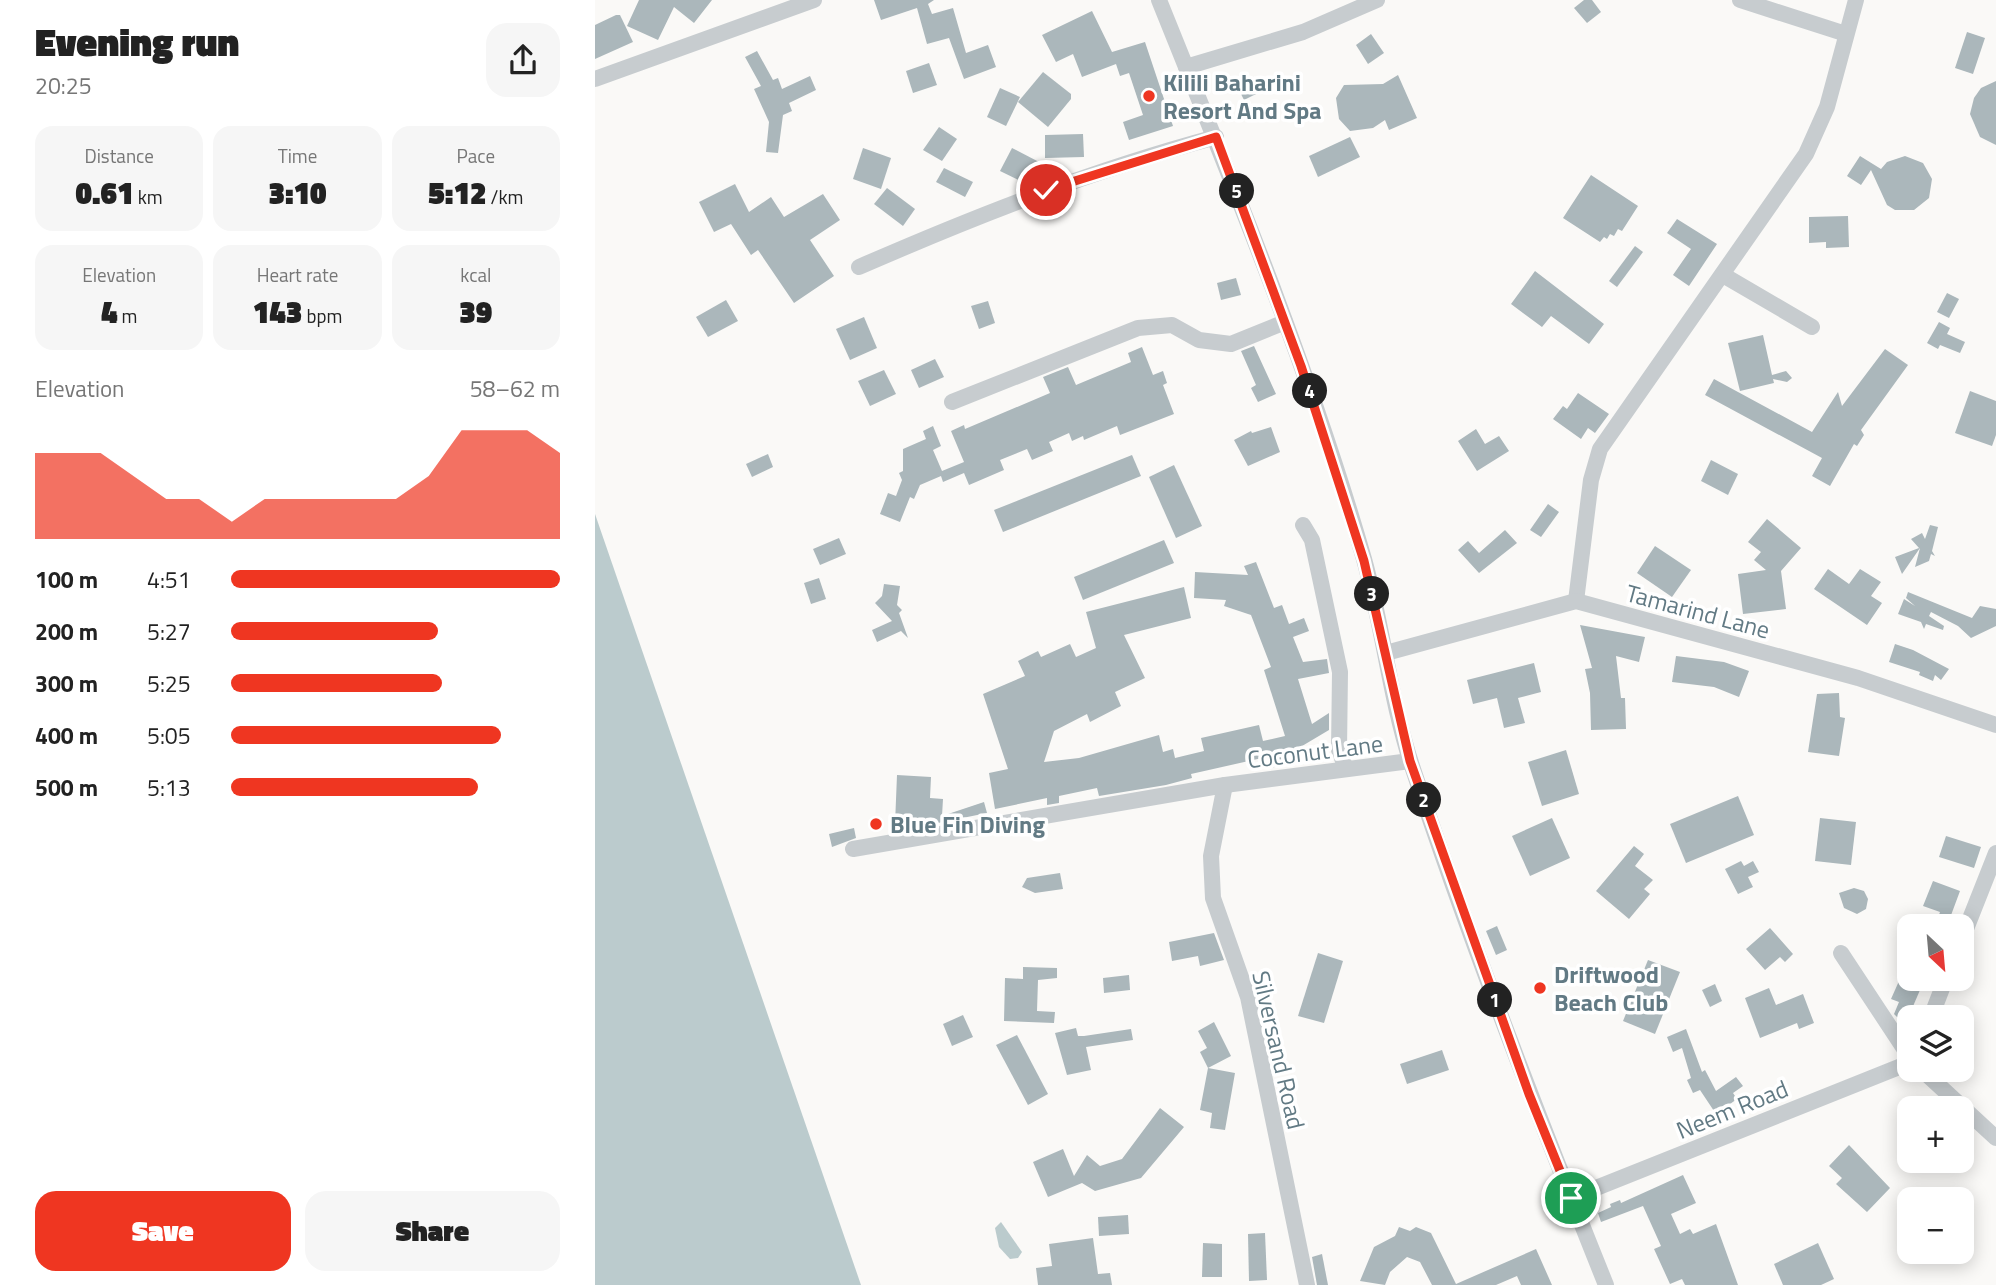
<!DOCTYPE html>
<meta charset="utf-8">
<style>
:root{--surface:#fff;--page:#f6f6f6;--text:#222;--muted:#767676;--accent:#ef3621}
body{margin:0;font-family:"Titillium Web",sans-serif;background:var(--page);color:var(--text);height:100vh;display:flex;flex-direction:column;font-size:26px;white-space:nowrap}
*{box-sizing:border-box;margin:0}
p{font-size:23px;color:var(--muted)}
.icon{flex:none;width:38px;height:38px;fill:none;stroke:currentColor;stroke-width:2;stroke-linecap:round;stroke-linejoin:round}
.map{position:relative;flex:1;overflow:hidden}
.drawer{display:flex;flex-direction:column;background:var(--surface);width:595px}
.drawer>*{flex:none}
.needle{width:46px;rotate:154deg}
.buttons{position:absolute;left:1302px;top:914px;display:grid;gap:14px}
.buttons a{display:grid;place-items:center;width:77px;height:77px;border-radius:14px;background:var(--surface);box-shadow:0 4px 18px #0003;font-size:35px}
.pin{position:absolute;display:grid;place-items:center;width:60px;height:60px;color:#fff;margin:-30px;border:4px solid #fff;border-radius:50%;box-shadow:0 2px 7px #0007}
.km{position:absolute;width:35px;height:35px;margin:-18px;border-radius:50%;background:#222;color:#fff;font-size:19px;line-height:35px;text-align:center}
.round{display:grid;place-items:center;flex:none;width:74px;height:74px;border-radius:21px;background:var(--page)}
.overview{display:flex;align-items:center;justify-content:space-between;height:119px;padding:0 35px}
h1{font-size:38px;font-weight:800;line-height:52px}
.metrics{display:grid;grid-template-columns:repeat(3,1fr);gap:10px;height:119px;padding:7px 35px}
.metrics div{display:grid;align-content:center;border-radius:18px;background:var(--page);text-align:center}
.metrics b{font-size:30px;font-weight:800}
.metrics small{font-size:19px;font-weight:400}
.metrics p{font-size:19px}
.chart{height:196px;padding:14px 35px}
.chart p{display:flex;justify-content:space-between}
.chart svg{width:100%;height:126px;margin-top:7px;fill:var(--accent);opacity:.7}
.action{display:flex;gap:14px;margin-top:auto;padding:14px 35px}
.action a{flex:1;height:80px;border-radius:21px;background:var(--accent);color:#fff;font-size:28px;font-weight:800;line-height:80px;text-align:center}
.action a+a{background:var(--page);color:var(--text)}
ul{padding:0 35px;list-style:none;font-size:23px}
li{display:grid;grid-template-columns:112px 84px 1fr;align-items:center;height:52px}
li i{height:18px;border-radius:9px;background:var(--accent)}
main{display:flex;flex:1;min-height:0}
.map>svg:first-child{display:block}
</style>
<main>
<section class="drawer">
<div class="overview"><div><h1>Evening run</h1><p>20:25</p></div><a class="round"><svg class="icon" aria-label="share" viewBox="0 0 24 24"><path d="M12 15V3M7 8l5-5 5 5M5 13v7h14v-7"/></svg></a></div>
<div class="metrics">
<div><p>Distance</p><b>0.61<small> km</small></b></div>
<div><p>Time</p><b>3:10</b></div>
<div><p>Pace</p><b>5:12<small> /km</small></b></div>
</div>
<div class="metrics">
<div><p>Elevation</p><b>4<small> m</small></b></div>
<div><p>Heart rate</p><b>143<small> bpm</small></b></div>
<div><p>kcal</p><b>39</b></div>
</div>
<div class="chart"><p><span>Elevation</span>58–62 m</p>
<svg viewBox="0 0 160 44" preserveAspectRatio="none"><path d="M0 44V14L10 14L20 14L30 22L40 30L50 30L60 38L70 30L80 30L90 30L100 30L110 30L120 22L130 6L140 6L150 6L160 14V44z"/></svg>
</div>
<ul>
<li><b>100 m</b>4:51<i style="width:100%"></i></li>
<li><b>200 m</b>5:27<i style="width:63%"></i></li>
<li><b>300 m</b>5:25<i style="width:64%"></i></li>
<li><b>400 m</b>5:05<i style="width:82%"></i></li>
<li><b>500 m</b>5:13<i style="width:75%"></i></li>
</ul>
<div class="action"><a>Save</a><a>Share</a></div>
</section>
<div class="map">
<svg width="1401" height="1285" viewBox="0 0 1401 1285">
<rect width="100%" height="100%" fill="#faf9f7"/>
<!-- water -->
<g fill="#bbcbcd">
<path d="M 0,514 L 266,1285 L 0,1285 Z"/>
<path d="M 406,1222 L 427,1252 L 423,1258 L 415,1259 L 404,1247 L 400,1228 Z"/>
</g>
<!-- building -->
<g fill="#abb7bb">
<path d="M 44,0 L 117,0 L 99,23 L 79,7 L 63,40 L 32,26 Z"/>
<path d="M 279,0 L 339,0 L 333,4 L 337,14 L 358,8 L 371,53 L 393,45 L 401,67 L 369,79 L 354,38 L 332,44 L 322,8 L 286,20 Z"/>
<path d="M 989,0 L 997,0 L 1006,12 L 992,23 L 979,8 Z"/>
<path d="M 497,11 L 517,52 L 550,42 L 578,126 L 534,140 L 528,122 L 548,115 L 534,73 L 525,76 L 521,64 L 487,77 L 478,54 L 461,62 L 447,35 Z"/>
<path d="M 21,15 L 25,15 L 38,42 L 0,59 L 0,25 Z"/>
<path d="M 1372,32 L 1390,38 L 1378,74 L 1360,68 Z"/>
<path d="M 776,34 L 789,53 L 773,64 L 761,45 Z"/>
<path d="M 162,51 L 178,80 L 183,78 L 187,89 L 215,76 L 221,90 L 194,103 L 197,111 L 188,115 L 183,153 L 171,152 L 174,122 L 159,89 L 166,86 L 150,57 Z"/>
<path d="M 334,63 L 342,85 L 318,93 L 311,71 Z"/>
<path d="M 448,72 L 476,94 L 476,99 L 453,127 L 423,102 Z"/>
<path d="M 803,75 L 822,118 L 794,130 L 790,120 L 778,128 L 755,131 L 744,119 L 741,98 L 749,85 L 788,84 Z"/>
<path d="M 662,76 L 669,90 L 649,100 L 642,86 Z"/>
<path d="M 1401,81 L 1401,145 L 1385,137 L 1375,114 L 1379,98 L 1386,88 Z"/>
<path d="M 405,88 L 425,97 L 411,126 L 392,117 Z"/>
<path d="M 344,127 L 362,139 L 347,161 L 328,150 Z"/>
<path d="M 488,134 L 489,157 L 450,158 L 450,135 Z"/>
<path d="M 755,137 L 765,157 L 723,177 L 714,156 Z"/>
<path d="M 268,148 L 296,158 L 286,189 L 258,179 Z"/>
<path d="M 417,148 L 446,163 L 434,185 L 405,171 Z"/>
<path d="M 1265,156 L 1286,169 L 1292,162 L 1310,156 L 1328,163 L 1337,179 L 1334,198 L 1319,210 L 1300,210 L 1292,205 L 1276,170 L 1266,185 L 1252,176 Z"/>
<path d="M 349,168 L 378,182 L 370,197 L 341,182 Z"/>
<path d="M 996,175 L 1043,206 L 1027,231 L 1023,229 L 1019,236 L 1015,234 L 1012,239 L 1009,237 L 1005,242 L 968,218 Z"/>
<path d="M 140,184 L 154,212 L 176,197 L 189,217 L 228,194 L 245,220 L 215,240 L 239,276 L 199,303 L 163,250 L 156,255 L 136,224 L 119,232 L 104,202 Z"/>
<path d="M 292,188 L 320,209 L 308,226 L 279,204 Z"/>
<path d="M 1253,216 L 1254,247 L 1231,248 L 1231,242 L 1214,243 L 1214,217 Z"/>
<path d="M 1082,219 L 1122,244 L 1094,286 L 1078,275 L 1096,249 L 1072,233 Z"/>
<path d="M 1040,246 L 1048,252 L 1022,287 L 1014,281 Z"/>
<path d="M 940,271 L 1009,324 L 994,344 L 956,316 L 947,327 L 916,304 Z"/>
<path d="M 641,278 L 646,295 L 626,300 L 622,283 Z"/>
<path d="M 1352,293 L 1364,299 L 1354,318 L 1342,312 Z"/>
<path d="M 131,300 L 143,321 L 113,337 L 101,317 Z"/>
<path d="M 393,301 L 400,323 L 384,329 L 376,306 Z"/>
<path d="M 269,317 L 282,348 L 255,360 L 241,329 Z"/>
<path d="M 1344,322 L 1355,328 L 1352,334 L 1370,342 L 1365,353 L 1345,345 L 1343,349 L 1332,343 Z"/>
<path d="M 1168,335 L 1177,375 L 1191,371 L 1197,378 L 1192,382 L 1178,379 L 1179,383 L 1145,391 L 1133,343 Z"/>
<path d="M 659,346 L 681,394 L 663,402 L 656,388 L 661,385 L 646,351 Z"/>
<path d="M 547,347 L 558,375 L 568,371 L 572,383 L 568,385 L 579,414 L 525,435 L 522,426 L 489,440 L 488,436 L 477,441 L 474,433 L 454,442 L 458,451 L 437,460 L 432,449 L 405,460 L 409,470 L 374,485 L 369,473 L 348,482 L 346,476 L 325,485 L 319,499 L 315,497 L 305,522 L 285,514 L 293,493 L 301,496 L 307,480 L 304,473 L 308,471 L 308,449 L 331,439 L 328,431 L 338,426 L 346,446 L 338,450 L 347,471 L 369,462 L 356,431 L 369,425 L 370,429 L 455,393 L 448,377 L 473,367 L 481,385 L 536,362 L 533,353 Z"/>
<path d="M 1290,349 L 1313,365 L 1266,430 L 1269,435 L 1262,446 L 1259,444 L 1235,486 L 1217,476 L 1227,458 L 1110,395 L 1119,379 L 1217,432 L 1243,392 L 1247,406 Z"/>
<path d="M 340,359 L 349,377 L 324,388 L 316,370 Z"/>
<path d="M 289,370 L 301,394 L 275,406 L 263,381 Z"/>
<path d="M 1375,391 L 1401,401 L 1401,435 L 1397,446 L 1360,433 Z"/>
<path d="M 983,393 L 1014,414 L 1000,433 L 993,428 L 986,439 L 958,419 L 968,406 L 972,409 Z"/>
<path d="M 676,427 L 685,452 L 653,466 L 639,440 L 656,431 L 657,433 Z"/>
<path d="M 881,429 L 890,444 L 904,436 L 914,451 L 882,471 L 863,441 Z"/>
<path d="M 173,454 L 178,467 L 157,477 L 151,464 Z"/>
<path d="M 537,455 L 546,476 L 408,532 L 399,510 Z"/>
<path d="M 1116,460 L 1143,474 L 1133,495 L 1106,481 Z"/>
<path d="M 579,465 L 607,526 L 581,538 L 554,477 Z"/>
<path d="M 953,504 L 964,512 L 946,537 L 935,530 Z"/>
<path d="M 1172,519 L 1206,548 L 1186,571 L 1191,609 L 1148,614 L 1143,574 L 1171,570 L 1159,560 L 1166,552 L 1153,542 Z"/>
<path d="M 1335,525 L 1343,527 L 1337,551 L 1340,556 L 1336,554 L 1334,561 L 1320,567 L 1325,548 L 1307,574 L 1300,557 L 1324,548 L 1316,539 L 1327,533 L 1330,539 Z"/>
<path d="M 910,530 L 922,543 L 884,573 L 863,550 L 873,541 L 884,553 Z"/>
<path d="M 244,538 L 251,554 L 225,565 L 218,549 Z"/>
<path d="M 569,540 L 579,563 L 488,600 L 479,577 Z"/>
<path d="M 1060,546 L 1096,570 L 1077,597 L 1042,573 Z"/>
<path d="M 661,562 L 679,608 L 687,605 L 694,624 L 709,618 L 714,631 L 698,637 L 708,662 L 732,659 L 734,673 L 703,679 L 717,724 L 734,713 L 734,730 L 697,752 L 699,763 L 670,769 L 667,758 L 596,774 L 597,778 L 571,785 L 504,796 L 502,788 L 464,796 L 464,803 L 452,805 L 452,798 L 400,809 L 394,773 L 413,769 L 388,694 L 430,676 L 423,661 L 443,651 L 446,657 L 475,644 L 481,657 L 501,648 L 491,612 L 589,587 L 596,618 L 529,635 L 550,678 L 520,692 L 526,706 L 495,722 L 492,714 L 459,731 L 449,762 L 484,758 L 564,735 L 568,752 L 578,749 L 580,758 L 609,751 L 606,738 L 664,725 L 668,741 L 690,736 L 669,670 L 676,667 L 656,615 L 629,606 L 631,600 L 599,598 L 600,572 L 653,575 L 649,566 Z"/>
<path d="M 1233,569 L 1254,584 L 1265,569 L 1286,582 L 1276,596 L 1287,603 L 1272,625 L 1219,589 Z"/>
<path d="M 224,578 L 231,599 L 216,604 L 209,583 Z"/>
<path d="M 289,584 L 305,586 L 302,605 L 307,610 L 304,613 L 313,638 L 306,631 L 282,642 L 277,630 L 297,621 L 280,603 L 287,596 Z"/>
<path d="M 1313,592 L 1377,618 L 1385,606 L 1401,609 L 1401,626 L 1376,638 L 1363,626 L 1336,612 L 1334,616 L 1349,626 L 1348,630 L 1331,624 L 1329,629 L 1326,622 L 1303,614 L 1309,599 L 1320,606 L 1311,598 Z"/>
<path d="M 985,625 L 1050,637 L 1044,662 L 1021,656 L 1026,698 L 1030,698 L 1031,729 L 996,730 L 995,693 L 990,669 L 997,668 Z"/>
<path d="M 1300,644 L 1318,650 L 1354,669 L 1346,680 L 1340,675 L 1338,681 L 1324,675 L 1325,672 L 1294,662 Z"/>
<path d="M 1081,656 L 1129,662 L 1154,671 L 1144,697 L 1119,687 L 1077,682 Z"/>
<path d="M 939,663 L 946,692 L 923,698 L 930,723 L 909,728 L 902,698 L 878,704 L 872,680 Z"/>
<path d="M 1244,693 L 1245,717 L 1250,718 L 1244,756 L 1213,752 L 1222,694 Z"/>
<path d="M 971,750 L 984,794 L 947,806 L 933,762 Z"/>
<path d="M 302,775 L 336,777 L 335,798 L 348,799 L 347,816 L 389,802 L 392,813 L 333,825 L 300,824 Z"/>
<path d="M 1143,796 L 1159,835 L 1091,863 L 1075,824 Z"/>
<path d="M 957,818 L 975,858 L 935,876 L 917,836 Z"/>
<path d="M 1225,818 L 1261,822 L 1256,865 L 1220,861 Z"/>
<path d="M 259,828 L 261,838 L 237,847 L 234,834 Z"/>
<path d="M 1351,836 L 1386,847 L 1379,868 L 1344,857 Z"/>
<path d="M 1039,846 L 1049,854 L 1040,866 L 1058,880 L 1049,889 L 1055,894 L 1034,919 L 1001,891 Z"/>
<path d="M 1146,861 L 1149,866 L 1158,861 L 1164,872 L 1153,877 L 1158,887 L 1143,894 L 1130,869 Z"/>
<path d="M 465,873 L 468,889 L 440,893 L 427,887 L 432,878 Z"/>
<path d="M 1338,881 L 1365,891 L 1352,926 L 1340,926 L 1345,912 L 1328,906 Z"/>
<path d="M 1259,888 L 1269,891 L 1273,899 L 1271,909 L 1262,914 L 1249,908 L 1244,893 Z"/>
<path d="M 902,926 L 912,950 L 901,955 L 891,931 Z"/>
<path d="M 1175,928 L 1198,954 L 1190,962 L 1185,957 L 1170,970 L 1151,949 Z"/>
<path d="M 619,933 L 629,960 L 605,966 L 603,956 L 577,961 L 574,942 Z"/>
<path d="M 723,953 L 748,961 L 729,1023 L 703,1016 Z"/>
<path d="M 1053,960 L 1085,972 L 1060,1034 L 1028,1021 Z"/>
<path d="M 428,967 L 462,968 L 462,978 L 443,980 L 442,1011 L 460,1012 L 459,1023 L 409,1021 L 410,978 L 428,979 Z"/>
<path d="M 534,975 L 535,990 L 509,993 L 508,978 Z"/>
<path d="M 1304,981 L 1325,990 L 1310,1025 L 1299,1014 L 1304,1002 L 1296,999 Z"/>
<path d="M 1120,984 L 1127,1001 L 1115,1007 L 1107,990 Z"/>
<path d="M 1174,988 L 1181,1005 L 1208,994 L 1219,1023 L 1204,1029 L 1202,1023 L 1165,1038 L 1150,998 Z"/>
<path d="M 368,1015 L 378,1037 L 357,1046 L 348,1024 Z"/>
<path d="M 619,1022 L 636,1056 L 613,1068 L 640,1073 L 630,1130 L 615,1128 L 617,1113 L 605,1110 L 613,1068 L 605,1052 L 612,1048 L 603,1031 Z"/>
<path d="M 481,1028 L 483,1036 L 489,1036 L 536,1029 L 538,1040 L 491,1047 L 496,1070 L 472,1075 L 460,1033 Z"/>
<path d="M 1091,1029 L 1107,1072 L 1110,1070 L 1121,1091 L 1141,1077 L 1148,1086 L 1138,1093 L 1142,1099 L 1121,1114 L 1105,1090 L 1098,1093 L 1092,1080 L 1096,1078 L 1087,1048 L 1078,1052 L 1072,1037 Z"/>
<path d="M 422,1035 L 453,1094 L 433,1105 L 401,1045 Z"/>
<path d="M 847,1050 L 854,1070 L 812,1084 L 805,1064 Z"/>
<path d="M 565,1108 L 589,1127 L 546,1178 L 500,1191 L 487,1183 L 453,1197 L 438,1162 L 468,1149 L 479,1176 L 492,1155 L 505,1166 L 527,1159 Z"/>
<path d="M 1254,1145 L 1295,1188 L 1272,1212 L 1241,1184 L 1247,1178 L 1234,1166 Z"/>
<path d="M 1088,1175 L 1101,1203 L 1076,1214 L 1085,1234 L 1095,1229 L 1098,1234 L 1121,1224 L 1143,1285 L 1090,1285 L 1087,1279 L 1075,1284 L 1059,1249 L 1066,1246 L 1048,1206 L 1006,1222 L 1003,1213 L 1016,1207 L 1015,1204 L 1025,1200 L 1026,1203 Z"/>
<path d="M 533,1215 L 534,1234 L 504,1236 L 503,1217 Z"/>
<path d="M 804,1227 L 815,1231 L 821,1227 L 836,1233 L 861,1284 L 941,1249 L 957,1285 L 926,1285 L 922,1276 L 901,1285 L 837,1285 L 825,1262 L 812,1257 L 795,1272 L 790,1285 L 765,1281 L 779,1247 L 800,1236 Z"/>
<path d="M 670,1233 L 672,1280 L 654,1281 L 653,1234 Z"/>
<path d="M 498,1238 L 503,1274 L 515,1273 L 517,1285 L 443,1285 L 441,1268 L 457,1266 L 454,1244 Z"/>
<path d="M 608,1243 L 627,1244 L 627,1277 L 607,1277 Z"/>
<path d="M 1223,1243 L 1239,1279 L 1226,1285 L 1188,1285 L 1179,1264 Z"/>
<path d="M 727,1254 L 733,1285 L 722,1285 L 717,1257 Z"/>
</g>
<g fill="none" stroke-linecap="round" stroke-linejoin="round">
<!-- minor -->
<g stroke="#c7cccf" stroke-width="16">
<path d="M 564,0 C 638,184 714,368 769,559 C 788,627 795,699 817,766 C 875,941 942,1113 1011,1285"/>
<path d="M 1145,0 L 1251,34"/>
<path d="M 591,67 L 708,32 L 782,0"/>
<path d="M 0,79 L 219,0"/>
<path d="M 264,267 C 381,216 498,170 621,137"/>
<path d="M 1128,275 L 1217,327"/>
<path d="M 357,402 L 543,328 L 577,325 L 604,340 L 636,344 L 690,322"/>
<path d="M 708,525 L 717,540 L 745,672 L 744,750 L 751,769"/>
<path d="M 981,601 L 996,480 L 1005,449 L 1211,154 L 1232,107 L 1261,0"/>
<path d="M 791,653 L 981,601 L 1263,678 L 1401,725"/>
<path d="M 630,785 L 616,856 L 618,898 L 653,997 L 712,1285"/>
<path d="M 258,849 L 630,785 L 815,761"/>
<path d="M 1367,939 L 1401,853"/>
<path d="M 1246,953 L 1314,1056"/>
<path d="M 1336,1017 L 1351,978"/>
<path d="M 1326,1069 L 1401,1138"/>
<path d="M 976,1198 L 1314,1063"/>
</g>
</g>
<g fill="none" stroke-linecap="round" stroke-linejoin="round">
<!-- route casing -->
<g stroke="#fff" stroke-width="14">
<path id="route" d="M 451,190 L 621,137 L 706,366 L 769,561 L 815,761 L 934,1094 L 976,1198"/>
</g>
<!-- route -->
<use href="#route" stroke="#ef3621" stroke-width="9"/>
</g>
<!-- markers -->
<g fill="#ef3621" stroke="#fff" stroke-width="2.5">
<circle cx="554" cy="96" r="7"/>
<circle cx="281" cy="824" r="7"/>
<circle cx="945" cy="988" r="7"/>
</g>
<g text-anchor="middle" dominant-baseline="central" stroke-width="7" stroke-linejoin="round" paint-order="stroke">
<!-- poi labels -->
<g font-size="24" font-weight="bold" fill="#627a84" stroke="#fff" text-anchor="start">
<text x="568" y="82">Kilili Baharini<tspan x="568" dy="28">Resort And Spa</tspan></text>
<text x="295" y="824">Blue Fin Diving</text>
<text x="959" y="974">Driftwood<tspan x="959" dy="28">Beach Club</tspan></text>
</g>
<!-- street labels -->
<g font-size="24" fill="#627a84" stroke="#fff">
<text transform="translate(1103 611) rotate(15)">Tamarind Lane</text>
<text transform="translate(720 751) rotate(-7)">Coconut Lane</text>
<text transform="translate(684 1050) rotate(77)">Silversand Road</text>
<text transform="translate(1137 1109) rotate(-22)">Neem Road</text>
</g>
</g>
</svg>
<div class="buttons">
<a><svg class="needle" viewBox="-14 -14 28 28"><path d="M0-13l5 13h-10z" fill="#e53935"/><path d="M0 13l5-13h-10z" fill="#767676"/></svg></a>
<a><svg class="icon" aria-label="layers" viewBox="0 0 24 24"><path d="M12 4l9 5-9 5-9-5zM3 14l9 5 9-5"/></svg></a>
<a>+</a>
<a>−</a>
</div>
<div class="pin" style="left:976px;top:1198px;background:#1e9e55"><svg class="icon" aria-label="arrive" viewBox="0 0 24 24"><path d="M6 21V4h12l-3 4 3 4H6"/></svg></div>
<div class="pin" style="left:451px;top:190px;background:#d93025"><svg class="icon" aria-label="check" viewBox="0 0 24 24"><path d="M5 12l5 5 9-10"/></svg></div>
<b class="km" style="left:900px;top:1000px">1</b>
<b class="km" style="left:829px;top:800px">2</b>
<b class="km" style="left:777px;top:594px">3</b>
<b class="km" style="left:715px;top:391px">4</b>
<b class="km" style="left:642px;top:191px">5</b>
</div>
</main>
